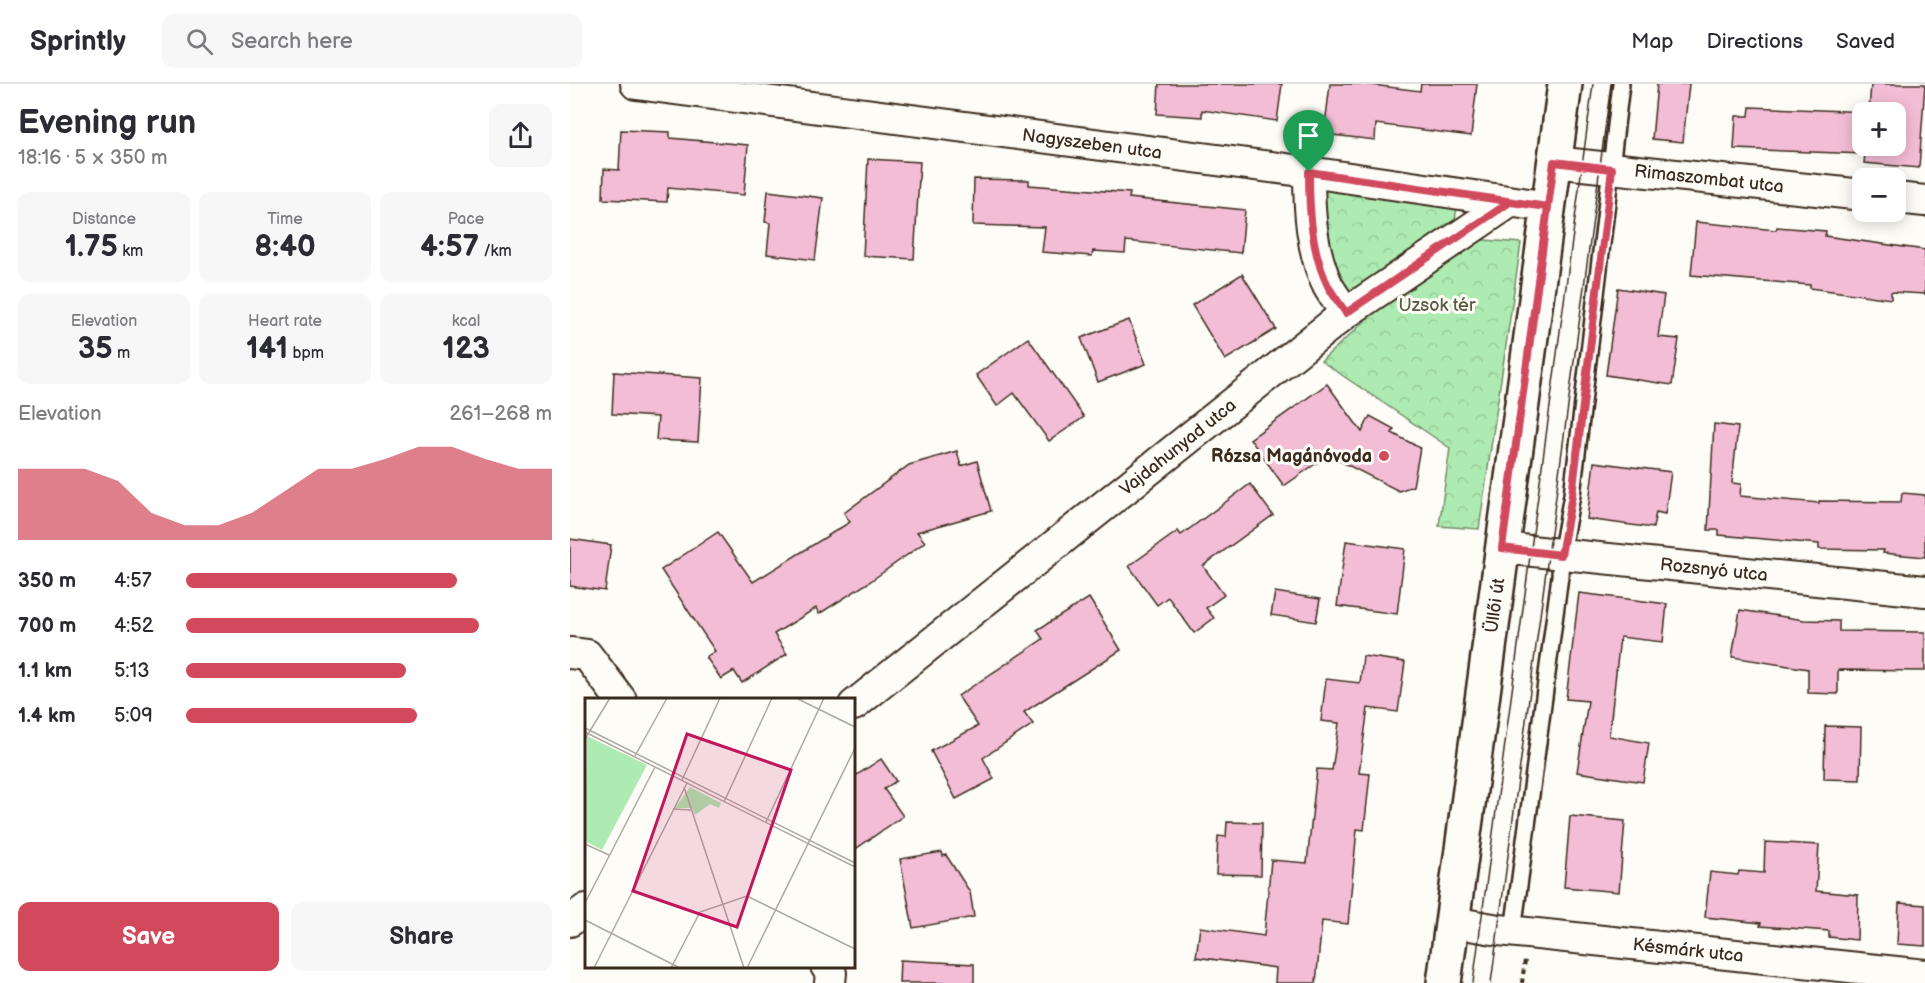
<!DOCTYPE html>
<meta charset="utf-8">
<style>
:root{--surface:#fff;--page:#f7f7f7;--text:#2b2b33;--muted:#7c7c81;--line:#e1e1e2;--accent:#d1495b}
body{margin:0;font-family:"Balsamiq Sans",sans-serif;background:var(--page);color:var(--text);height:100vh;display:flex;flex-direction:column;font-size:22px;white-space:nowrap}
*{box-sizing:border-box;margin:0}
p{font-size:20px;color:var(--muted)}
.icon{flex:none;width:33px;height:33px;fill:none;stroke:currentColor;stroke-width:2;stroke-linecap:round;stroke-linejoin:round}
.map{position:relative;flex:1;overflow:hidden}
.drawer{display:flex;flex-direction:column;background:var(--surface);width:570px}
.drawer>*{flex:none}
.fabs{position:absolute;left:1282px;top:18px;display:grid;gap:12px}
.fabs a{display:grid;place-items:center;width:54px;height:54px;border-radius:12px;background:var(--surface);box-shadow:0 3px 15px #0003;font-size:30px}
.pin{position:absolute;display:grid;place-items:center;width:51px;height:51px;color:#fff;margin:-62px -26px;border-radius:50% 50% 50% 0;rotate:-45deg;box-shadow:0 0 6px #0007}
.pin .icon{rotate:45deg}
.round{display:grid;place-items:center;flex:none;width:63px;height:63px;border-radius:12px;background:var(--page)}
.head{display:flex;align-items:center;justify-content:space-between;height:102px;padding:0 18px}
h1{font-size:33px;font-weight:800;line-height:45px}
.metrics{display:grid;grid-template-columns:repeat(3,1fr);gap:9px;height:102px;padding:6px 18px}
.metrics div{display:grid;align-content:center;border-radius:12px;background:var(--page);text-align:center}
.metrics b{font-size:30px;font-weight:800}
.metrics small{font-size:16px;font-weight:400}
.metrics p{font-size:16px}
.chart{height:168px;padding:12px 18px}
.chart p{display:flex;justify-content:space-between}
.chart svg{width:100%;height:108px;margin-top:6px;fill:var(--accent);opacity:.7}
.cta{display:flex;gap:12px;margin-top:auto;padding:12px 18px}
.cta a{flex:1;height:69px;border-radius:12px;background:var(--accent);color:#fff;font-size:24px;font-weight:800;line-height:69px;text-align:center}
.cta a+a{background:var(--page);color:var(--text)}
ul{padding:0 18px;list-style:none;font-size:20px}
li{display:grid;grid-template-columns:96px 72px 1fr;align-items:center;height:45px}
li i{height:15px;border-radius:8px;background:var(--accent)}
header{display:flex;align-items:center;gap:36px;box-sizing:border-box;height:84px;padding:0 30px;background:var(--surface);border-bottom:2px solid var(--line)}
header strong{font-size:28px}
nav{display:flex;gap:33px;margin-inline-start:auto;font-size:21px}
.search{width:420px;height:54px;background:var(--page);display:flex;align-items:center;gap:15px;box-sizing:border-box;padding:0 21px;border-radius:12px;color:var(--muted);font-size:22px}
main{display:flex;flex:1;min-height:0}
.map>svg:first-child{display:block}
</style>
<header>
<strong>Sprintly</strong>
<div class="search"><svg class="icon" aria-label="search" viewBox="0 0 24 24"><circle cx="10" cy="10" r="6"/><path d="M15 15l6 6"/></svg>Search here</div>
<nav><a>Map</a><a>Directions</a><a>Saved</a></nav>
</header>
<main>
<section class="drawer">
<div class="head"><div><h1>Evening run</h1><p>18:16 · 5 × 350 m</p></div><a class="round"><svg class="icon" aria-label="share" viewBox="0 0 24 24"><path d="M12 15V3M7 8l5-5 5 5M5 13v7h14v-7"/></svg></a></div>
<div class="metrics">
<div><p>Distance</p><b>1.75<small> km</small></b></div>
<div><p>Time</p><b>8:40</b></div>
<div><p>Pace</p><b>4:57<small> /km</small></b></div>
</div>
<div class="metrics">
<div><p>Elevation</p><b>35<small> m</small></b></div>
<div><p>Heart rate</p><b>141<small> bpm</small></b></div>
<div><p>kcal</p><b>123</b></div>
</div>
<div class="chart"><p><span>Elevation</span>261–268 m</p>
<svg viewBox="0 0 160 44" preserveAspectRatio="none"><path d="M0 44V15L10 15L20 15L30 20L40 33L50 38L60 38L70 33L80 24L90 15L100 15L110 11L120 6L130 6L140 11L150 15L160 15V44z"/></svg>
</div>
<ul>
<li><b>350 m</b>4:57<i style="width:74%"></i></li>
<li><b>700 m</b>4:52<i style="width:80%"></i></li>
<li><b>1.1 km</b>5:13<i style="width:60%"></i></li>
<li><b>1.4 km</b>5:09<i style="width:63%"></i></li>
</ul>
<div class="cta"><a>Save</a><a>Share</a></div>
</section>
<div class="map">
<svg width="1355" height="899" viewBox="0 0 1355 899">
<defs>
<pattern id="forest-crowns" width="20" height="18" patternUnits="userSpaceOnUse" patternTransform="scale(1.5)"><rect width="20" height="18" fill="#aeebb2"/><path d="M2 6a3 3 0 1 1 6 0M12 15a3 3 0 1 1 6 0" fill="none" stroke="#97ca99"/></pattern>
</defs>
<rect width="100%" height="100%" fill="#fdfcf7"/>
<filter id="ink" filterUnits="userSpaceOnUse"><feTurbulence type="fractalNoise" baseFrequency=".0167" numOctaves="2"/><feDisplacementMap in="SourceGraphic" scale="12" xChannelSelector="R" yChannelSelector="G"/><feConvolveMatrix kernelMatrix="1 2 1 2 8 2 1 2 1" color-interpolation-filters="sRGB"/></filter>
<g filter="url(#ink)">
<!-- forest -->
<path fill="url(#forest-crowns)" stroke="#748a68" stroke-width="1.5" d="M 751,105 L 887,124 L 883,147 L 903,155 L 951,159 L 909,445 L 869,442 L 880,364 L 751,277 L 795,237 L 769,192 L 750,146 Z"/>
<!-- building -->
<g fill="#f4bdd6" stroke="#3b2a1e" stroke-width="1.5" fill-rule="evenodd">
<path d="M 589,0 L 712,0 L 707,37 L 632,26 L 632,33 L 587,30 Z"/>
<path d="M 760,0 L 794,0 L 850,7 L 851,0 L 907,0 L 901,52 L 806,40 L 805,56 L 754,50 Z"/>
<path d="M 1087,0 L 1119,0 L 1113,58 L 1082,55 Z"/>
<path d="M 1301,0 L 1355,0 L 1349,84 L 1294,79 L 1295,70 L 1164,65 L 1166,32 L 1179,32 L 1180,23 L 1299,28 ZM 1293,28 L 1326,28 L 1326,62 L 1293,62 Z"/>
<path d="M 51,46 L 100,48 L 100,54 L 178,61 L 174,111 L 98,104 L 97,118 L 33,115 L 34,85 L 49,86 Z"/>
<path d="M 298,75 L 350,78 L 344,175 L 293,172 Z"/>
<path d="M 404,95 L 459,96 L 459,101 L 560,109 L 559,114 L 675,126 L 671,169 L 556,157 L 555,169 L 523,167 L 522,172 L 472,168 L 475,143 L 403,141 Z"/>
<path d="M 198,107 L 253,114 L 245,176 L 197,170 L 200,139 L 195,138 Z"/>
<path d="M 1126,138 L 1206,146 L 1207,143 L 1256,147 L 1255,152 L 1355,166 L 1355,210 L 1321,208 L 1321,215 L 1240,204 L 1240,201 L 1121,191 Z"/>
<path d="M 672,190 L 706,245 L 655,276 L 622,221 Z"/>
<path d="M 1048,204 L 1094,211 L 1088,253 L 1109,255 L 1102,301 L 1036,291 Z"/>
<path d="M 559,236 L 576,280 L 528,298 L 511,254 Z"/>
<path d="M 458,254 L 514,333 L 479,357 L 444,309 L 427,322 L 406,291 Z"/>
<path d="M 44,288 L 132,294 L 128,358 L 86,356 L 88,333 L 42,330 Z"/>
<path d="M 757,300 L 792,348 L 800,332 L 824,345 L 822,349 L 850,364 L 843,402 L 829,407 L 758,371 L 714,402 L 680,355 Z"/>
<path d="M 1144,340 L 1168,343 L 1162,399 L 1171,400 L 1170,412 L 1249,419 L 1249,417 L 1331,418 L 1332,409 L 1355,411 L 1355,473 L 1313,469 L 1314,466 L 1249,465 L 1249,460 L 1149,451 L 1149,446 L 1138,446 Z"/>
<path d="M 387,367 L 391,382 L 407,377 L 421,427 L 347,448 L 355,458 L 298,499 L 249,530 L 246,524 L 204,550 L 217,570 L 172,599 L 164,587 L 151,595 L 136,573 L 145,567 L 91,486 L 148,448 L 183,498 L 280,438 L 274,429 L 339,381 Z"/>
<path d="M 1024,378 L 1101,388 L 1095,430 L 1086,428 L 1083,444 L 1017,435 Z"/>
<path d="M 680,400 L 703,431 L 633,482 L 654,511 L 636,524 L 644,534 L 624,549 L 598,513 L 587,521 L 559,482 L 608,447 L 611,451 Z"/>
<path d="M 0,455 L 41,461 L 35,507 L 0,502 Z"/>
<path d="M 776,457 L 835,465 L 827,530 L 767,522 Z"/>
<path d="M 705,508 L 750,515 L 746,538 L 701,531 Z"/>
<path d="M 1009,509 L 1097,520 L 1093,558 L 1050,553 L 1039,652 L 1079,659 L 1073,698 L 1007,688 L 1018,617 L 996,615 Z"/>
<path d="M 519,514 L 551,566 L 454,628 L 463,640 L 413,674 L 424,695 L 386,715 L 361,667 L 408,642 L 388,612 L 473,555 L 467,546 Z"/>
<path d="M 1170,526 L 1234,536 L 1269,537 L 1269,547 L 1355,548 L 1355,587 L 1268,586 L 1268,610 L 1238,609 L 1238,585 L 1162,573 Z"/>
<path d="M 793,572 L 835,578 L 828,628 L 798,624 L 789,689 L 800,690 L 794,746 L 787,745 L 778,840 L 752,837 L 746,899 L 705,899 L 706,884 L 626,873 L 630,843 L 694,852 L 701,776 L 737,779 L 747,685 L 762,686 L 769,639 L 751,637 L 756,595 L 790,599 Z"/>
<path d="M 1255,642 L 1291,643 L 1290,696 L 1254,695 Z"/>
<path d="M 311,675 L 326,697 L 314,705 L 333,732 L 284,766 L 284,693 Z"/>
<path d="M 1000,732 L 1055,737 L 1049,808 L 994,803 Z"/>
<path d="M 657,738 L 692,739 L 691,791 L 646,790 L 648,752 L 656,753 Z"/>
<path d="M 1195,758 L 1249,761 L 1246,807 L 1288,811 L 1287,856 L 1259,853 L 1259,847 L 1190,842 L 1191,839 L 1135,833 L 1140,788 L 1168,791 L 1169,787 L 1194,789 Z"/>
<path d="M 372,768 L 373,772 L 376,771 L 400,808 L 404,833 L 343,844 L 330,775 Z"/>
<path d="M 1329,819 L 1355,821 L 1355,862 L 1327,860 Z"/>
<path d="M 330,876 L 404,880 L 404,899 L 329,899 Z"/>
</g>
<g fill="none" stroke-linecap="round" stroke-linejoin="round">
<!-- service casing -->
<g stroke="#3b2a1e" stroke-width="20">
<path id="service" d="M 943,847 L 990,492 L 991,471 L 1002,411 L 1051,0"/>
</g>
<!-- minor casing -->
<g stroke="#3b2a1e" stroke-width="34">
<g id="minor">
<path id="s1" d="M 66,0 L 739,88 L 979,123"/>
<path id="s2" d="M 984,78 L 1293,111"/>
<path d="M 739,88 C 739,125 741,167 758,202 C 763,211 770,220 776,229"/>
<path d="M 1326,114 L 1355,117"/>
<path id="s3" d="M 932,464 L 1355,507"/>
<path d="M 0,569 L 17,571 L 51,616"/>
<path id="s4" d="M 284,621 L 776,229 L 940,118"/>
<path d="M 0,837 L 16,825"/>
<path id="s5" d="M 882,838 L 929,846 L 1355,891"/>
<path d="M 256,882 L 261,889 L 260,899"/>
</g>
</g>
<!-- secondary casing -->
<g stroke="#3b2a1e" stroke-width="38">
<g id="secondary">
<path id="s6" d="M 874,899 L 995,0"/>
</g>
</g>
<!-- path -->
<path stroke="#3b2a1e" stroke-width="4" stroke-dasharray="4.5 4.5" stroke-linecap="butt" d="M 952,899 L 955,876"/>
<!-- service -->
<use href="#service" stroke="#fdfcf7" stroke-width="15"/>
<!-- minor -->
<use href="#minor" stroke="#fdfcf7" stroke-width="30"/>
<!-- secondary -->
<use href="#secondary" stroke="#fdfcf7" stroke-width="33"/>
<!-- tram -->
<g stroke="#3b2a1e" stroke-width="1.5">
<path d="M 903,899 L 1023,0"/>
<path d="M 921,899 L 1041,0"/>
</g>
</g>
</g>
<g fill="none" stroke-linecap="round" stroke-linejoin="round" filter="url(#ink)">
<!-- route casing -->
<g stroke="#fff" stroke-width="12">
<path id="route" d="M 739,88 C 739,125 741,167 758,202 C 763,211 770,220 776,229 L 940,118 L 978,123 L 932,464 L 991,471 L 1002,411 L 1042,85 L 984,78 L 978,123 L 739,88"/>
</g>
<!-- route -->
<use href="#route" stroke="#d1495b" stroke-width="8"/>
</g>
<!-- markers -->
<circle fill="#d1495b" stroke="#fdfcf7" stroke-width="2" cx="814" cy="372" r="6"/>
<g text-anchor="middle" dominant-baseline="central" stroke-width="6" stroke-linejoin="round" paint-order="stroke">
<!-- street labels -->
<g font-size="18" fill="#3b2a1e" stroke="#fdfcf7">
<text stroke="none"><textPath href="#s1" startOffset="460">Nagyszeben utca</textPath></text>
<text stroke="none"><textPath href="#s2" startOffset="156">Rimaszombat utca</textPath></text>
<text stroke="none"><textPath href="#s4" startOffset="414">Vajdahunyad utca</textPath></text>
<text stroke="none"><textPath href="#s3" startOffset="213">Rozsnyó utca</textPath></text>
<text stroke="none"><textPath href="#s6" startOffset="381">Üllői út</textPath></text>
<text stroke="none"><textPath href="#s5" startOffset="238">Késmárk utca</textPath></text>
</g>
<!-- park labels -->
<g font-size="18" fill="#585a43" stroke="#fdfcf7">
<text x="867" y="221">Uzsok tér</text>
</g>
<!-- poi labels -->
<g font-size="18" font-weight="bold" fill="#3b2a1e" stroke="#fdfcf7" text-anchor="end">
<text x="802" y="372">Rózsa Magánóvoda</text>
</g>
</g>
<!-- overview -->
<g transform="translate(15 614)">
<rect width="270" height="270" fill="#fdfcf7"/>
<path d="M 2,38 L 62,67 L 17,152 L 0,143 Z" fill="#aeebb2"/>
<path d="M 105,89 L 136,105 L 134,110 L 125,106 L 110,117 L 107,110 L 90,110 Z" fill="#aeebb2"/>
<path fill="none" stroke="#afa8a0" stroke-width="1.5" d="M 211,0 L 270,29M 0,30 L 270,165M 0,34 L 270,169M 0,41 L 25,0M 50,58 L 82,0M 97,82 L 135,0M 99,89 L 159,270M 139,104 L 187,0M 88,111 L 106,112M 181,124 L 239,0M 0,146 L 24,157M 0,205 L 70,69M 0,222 L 95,270M 9,270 L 102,85M 86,270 L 115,214 L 162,198 L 270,251M 162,270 L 270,50"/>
<path fill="#c2185b" fill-opacity="0.15" stroke="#c2185b" stroke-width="3" d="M 102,36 L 206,72 L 152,229 L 48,193 Z"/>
<rect width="270" height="270" fill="none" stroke="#3b2a1e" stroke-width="3"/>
</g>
</svg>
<div class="fabs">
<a>+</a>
<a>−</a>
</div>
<div class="pin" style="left:739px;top:88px;background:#1e9e55"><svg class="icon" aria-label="arrive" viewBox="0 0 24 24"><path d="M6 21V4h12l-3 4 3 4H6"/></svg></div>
</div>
</main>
